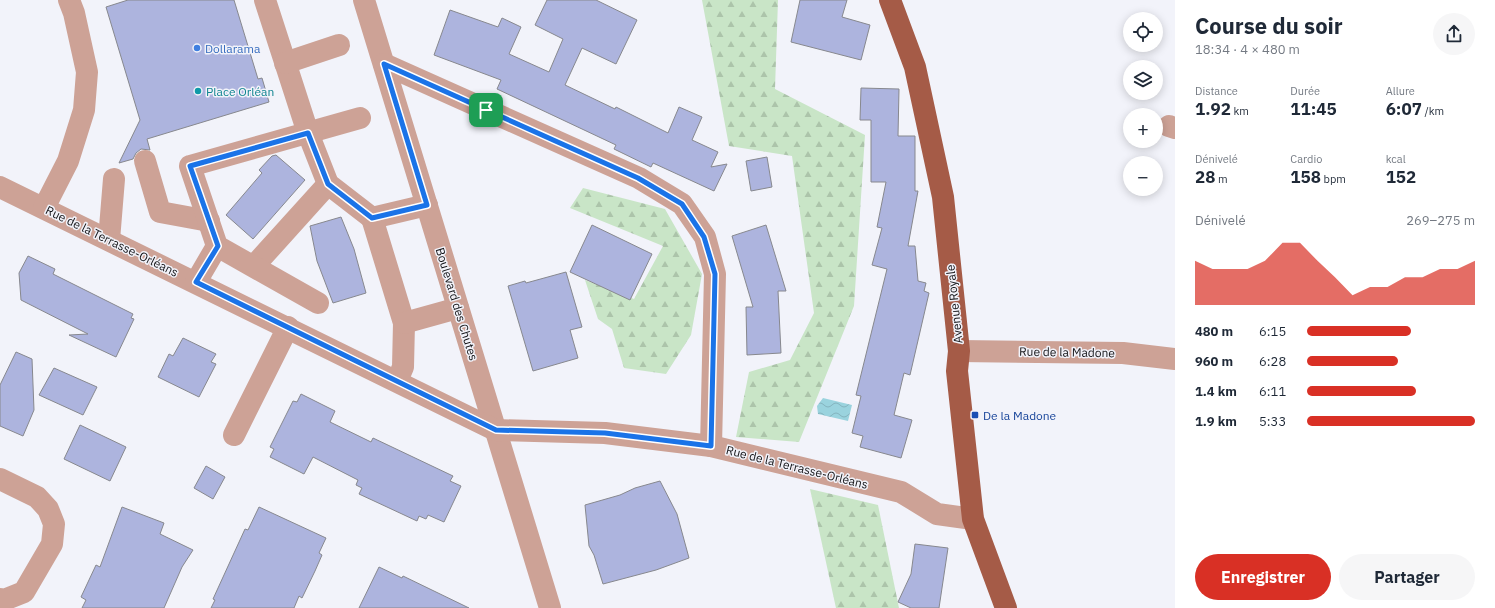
<!DOCTYPE html>
<html lang="fr">
<meta charset="utf-8">
<style>
:root{--surface:#fff;--page:#f6f6f7;--text:#1f2937;--muted:#747a83;--accent:#d93025}
body{margin:0;font-family:"IBM Plex Sans",sans-serif;background:var(--page);color:var(--text);height:100vh;display:flex;flex-direction:column;font-size:15px;white-space:nowrap}
*{box-sizing:border-box;margin:0}
p{font-size:13px;color:var(--muted)}
.icon{flex:none;width:22px;height:22px;fill:none;stroke:currentColor;stroke-width:2;stroke-linecap:round;stroke-linejoin:round}
.map{position:relative;flex:1;overflow:hidden}
.side{display:flex;flex-direction:column;background:var(--surface);width:320px}
.side>*{flex:none}
.tools{position:absolute;left:1123px;top:12px;display:grid;gap:8px}
.tools a{display:grid;place-items:center;width:40px;height:40px;border-radius:50%;background:var(--surface);box-shadow:0 2px 10px #0003;font-size:20px}
.pin{position:absolute;display:grid;place-items:center;width:34px;height:34px;color:#fff;margin:-17px;border-radius:8px;box-shadow:0 2px 6px #0006}
.round{display:grid;place-items:center;flex:none;width:42px;height:42px;border-radius:21px;background:var(--page)}
.headline{display:flex;align-items:center;justify-content:space-between;height:68px;padding:0 20px}
h1{font-size:22px;font-weight:700;line-height:30px}
.stats{display:grid;grid-template-columns:repeat(3,1fr);gap:6px;height:68px;padding:4px 20px}
.stats div{display:grid;align-content:center}
.stats b{font-size:17px;font-weight:700}
.stats small{font-size:11px;font-weight:400}
.stats p{font-size:11px}
.chart{height:112px;padding:8px 20px}
.chart p{display:flex;justify-content:space-between}
.chart svg{width:100%;height:72px;margin-top:4px;fill:var(--accent);opacity:.7}
.primary-button{display:flex;gap:8px;margin-top:auto;padding:8px 20px}
.primary-button a{flex:1;height:46px;border-radius:24px;background:var(--accent);color:#fff;font-size:16px;font-weight:700;line-height:46px;text-align:center}
.primary-button a+a{background:var(--page);color:var(--text)}
ul{padding:0 20px;list-style:none;font-size:13px}
li{display:grid;grid-template-columns:64px 48px 1fr;align-items:center;height:30px}
li i{height:10px;border-radius:5px;background:var(--accent)}
main{display:flex;flex:1;min-height:0}
.map>svg:first-child{display:block}
</style>
<main>
<div class="map">
<svg width="1175" height="608" viewBox="0 0 1175 608">
<defs>
<pattern id="forest-firs" width="22" height="20" patternUnits="userSpaceOnUse"><rect width="22" height="20" fill="#c9e5c7"/><path d="M5 1l3.5 6h-7zM16 11l3.5 6h-7z" fill="#acc4aa"/></pattern>
<pattern id="water-waves" width="16" height="10" patternUnits="userSpaceOnUse"><rect width="16" height="10" fill="#9ad3de"/><path d="M0 5q4-4 8 0t8 0" fill="none" stroke="#84b4be"/></pattern>
</defs>
<rect width="100%" height="100%" fill="#f2f3fa"/>
<!-- forest -->
<g fill="url(#forest-firs)">
<path d="M 702,0 L 778,0 L 775,89 L 865,135 L 854,306 L 799,442 L 736,437 L 749,372 L 790,360 L 814,313 L 792,156 L 729,146 Z"/>
<path d="M 583,188 L 665,209 L 702,274 L 691,335 L 666,374 L 624,368 L 612,329 L 598,319 L 585,280 L 634,299 L 663,246 L 570,208 Z"/>
<path d="M 810,489 L 878,505 L 899,608 L 836,608 Z"/>
</g>
<!-- water -->
<path fill="url(#water-waves)" d="M 823,398 L 852,405 L 848,421 L 818,414 L 817,406 Z"/>
<!-- building -->
<g fill="#adb4de" stroke="#87888e">
<path d="M 128,0 L 234,0 L 258,79 L 262,78 L 269,102 L 147,139 L 150,150 L 141,149 L 136,153 L 133,159 L 119,163 L 140,120 L 106,7 Z"/>
<path d="M 547,0 L 596,0 L 637,20 L 616,64 L 582,48 L 565,85 L 615,109 L 616,107 L 668,133 L 679,107 L 702,117 L 692,140 L 718,152 L 711,167 L 727,164 L 714,191 L 653,163 L 651,167 L 614,149 L 616,145 L 497,89 L 501,80 L 434,55 L 450,10 L 498,27 L 502,18 L 521,27 L 509,54 L 549,72 L 563,39 L 535,25 Z"/>
<path d="M 800,0 L 847,0 L 842,17 L 870,25 L 861,60 L 791,42 Z"/>
<path d="M 861,88 L 899,89 L 898,136 L 915,136 L 915,191 L 918,191 L 908,246 L 915,246 L 918,281 L 926,283 L 924,291 L 929,293 L 910,375 L 904,373 L 894,415 L 912,420 L 901,458 L 860,447 L 863,436 L 852,433 L 861,396 L 856,395 L 887,269 L 872,265 L 882,228 L 877,227 L 886,182 L 871,182 L 871,120 L 860,120 Z"/>
<path d="M 276,155 L 305,180 L 253,239 L 226,215 L 262,173 L 259,170 L 272,156 Z"/>
<path d="M 767,157 L 772,187 L 751,191 L 746,161 Z"/>
<path d="M 341,217 L 354,249 L 366,293 L 333,303 L 317,261 L 310,226 Z"/>
<path d="M 592,225 L 652,254 L 630,300 L 570,272 Z"/>
<path d="M 766,225 L 786,291 L 778,291 L 781,353 L 747,355 L 746,307 L 753,307 L 732,236 Z"/>
<path d="M 28,256 L 55,269 L 53,274 L 133,314 L 131,318 L 134,319 L 116,357 L 69,335 L 88,334 L 21,300 L 19,273 Z"/>
<path d="M 566,272 L 582,327 L 570,330 L 578,358 L 533,371 L 508,286 L 525,281 L 526,283 Z"/>
<path d="M 183,338 L 216,354 L 211,362 L 216,364 L 199,397 L 158,377 L 169,354 L 173,356 Z"/>
<path d="M 16,352 L 32,359 L 34,410 L 23,436 L 0,426 L 0,385 Z"/>
<path d="M 54,368 L 97,387 L 83,415 L 39,395 Z"/>
<path d="M 301,394 L 335,411 L 330,422 L 371,442 L 373,438 L 453,476 L 450,481 L 461,486 L 444,522 L 428,515 L 426,519 L 419,516 L 417,521 L 387,507 L 359,494 L 362,488 L 356,485 L 358,480 L 313,457 L 304,474 L 270,457 L 274,449 L 270,447 L 293,401 L 297,402 Z"/>
<path d="M 80,425 L 126,447 L 110,481 L 64,459 Z"/>
<path d="M 206,466 L 225,477 L 213,499 L 194,488 Z"/>
<path d="M 660,481 L 677,514 L 689,558 L 656,570 L 603,584 L 594,555 L 589,546 L 585,505 L 620,495 L 635,488 Z"/>
<path d="M 122,507 L 164,523 L 160,534 L 193,550 L 182,567 L 164,608 L 82,608 L 86,600 L 81,597 L 96,565 L 100,567 Z"/>
<path d="M 259,507 L 326,538 L 319,553 L 322,555 L 315,571 L 302,598 L 299,596 L 294,608 L 211,608 L 215,600 L 213,599 L 245,529 L 248,530 Z"/>
<path d="M 915,544 L 948,548 L 939,608 L 911,608 L 898,602 L 911,574 Z"/>
<path d="M 379,567 L 402,578 L 403,576 L 469,608 L 359,608 Z"/>
</g>
<g fill="none" stroke-linecap="round" stroke-linejoin="round">
<!-- minor -->
<g stroke="#cda296" stroke-width="22">
<path d="M 265,0 L 308,133 L 328,184 L 372,218 L 427,205"/>
<path d="M 364,0 L 550,608"/>
<path d="M 285,63 L 339,45"/>
<path d="M 384,64 L 639,178 L 682,204 L 705,237 L 715,274 L 711,446"/>
<path d="M 1169,126 L 1175,128"/>
<path d="M 145,161 L 160,212 L 209,221"/>
<path d="M 0,187 L 495,430 L 605,433 L 711,446 L 901,492 L 937,514 L 973,519"/>
<path d="M 44,208 L 68,161 L 84,110 L 87,72 L 74,13 L 69,0"/>
<path d="M 372,218 L 404,323 L 403,367 L 397,381"/>
<path d="M 109,240 L 114,179"/>
<path d="M 254,266 L 328,184"/>
<path d="M 196,282 L 217,246"/>
<path d="M 318,303 L 217,246 L 190,166 L 360,118"/>
<path d="M 404,323 L 458,308"/>
<path d="M 959,351 L 1123,353 L 1175,359"/>
<path d="M 234,435 L 288,327"/>
<path d="M 0,479 L 37,497 L 48,509 L 54,524 L 52,544 L 24,592 L 4,600 L 0,599"/>
</g>
<!-- major -->
<path stroke="#a55b47" stroke-width="22" d="M 890,0 L 915,67 L 943,197 L 959,351 L 957,371 L 973,519 L 1006,608"/>
</g>
<g fill="none" stroke-linecap="round" stroke-linejoin="round">
<!-- route casing -->
<g stroke="#fff" stroke-width="8">
<path id="route" d="M 384,64 L 638,178 L 682,204 L 704,237 L 715,274 L 711,446 L 605,433 L 496,430 L 196,282 L 218,246 L 190,166 L 308,133 L 328,184 L 372,218 L 427,205 Z"/>
</g>
<!-- route -->
<use href="#route" stroke="#1a73e8" stroke-width="5"/>
</g>
<!-- markers -->
<circle fill="#3f7fe0" stroke="#f2f3fa" stroke-width="1.5" cx="197" cy="48" r="4"/>
<circle fill="#0f9aa8" stroke="#f2f3fa" stroke-width="1.5" cx="198" cy="91" r="4"/>
<rect fill="#1a4fb4" stroke="#f2f3fa" stroke-width="1.5" x="971" y="411" width="8" height="8" rx="2"/>
<g text-anchor="middle" dominant-baseline="central" stroke-width="3" stroke-linejoin="round" paint-order="stroke">
<!-- shop labels -->
<g font-size="12" fill="#366cbe" stroke="#f2f3fa" text-anchor="start">
<text x="205" y="48">Dollarama</text>
</g>
<!-- culture labels -->
<g font-size="12" fill="#0d838f" stroke="#f2f3fa" text-anchor="start">
<text x="206" y="91">Place Orléan</text>
</g>
<!-- street labels -->
<g font-size="12" fill="#141417" stroke="#f2f3fa">
<text transform="translate(112 241) rotate(26)">Rue de la Terrasse-Orléans</text>
<text transform="translate(457 304) rotate(73)">Boulevard des Chutes</text>
<text transform="translate(954 304) rotate(-96)">Avenue Royale</text>
<text transform="translate(1067 352) rotate(1)">Rue de la Madone</text>
<text transform="translate(797 467) rotate(14)">Rue de la Terrasse-Orléans</text>
</g>
<!-- transit labels -->
<g font-size="12" fill="#164399" stroke="#f2f3fa" text-anchor="start">
<text x="983" y="415">De la Madone</text>
</g>
</g>
</svg>
<div class="tools">
<a><svg class="icon" aria-label="locate" viewBox="0 0 24 24"><circle cx="12" cy="12" r="6"/><path d="M12 2v4M12 18v4M2 12h4M18 12h4"/></svg></a>
<a><svg class="icon" aria-label="layers" viewBox="0 0 24 24"><path d="M12 4l9 5-9 5-9-5zM3 14l9 5 9-5"/></svg></a>
<a>+</a>
<a>−</a>
</div>
<div class="pin" style="left:486px;top:110px;background:#1e9e55"><svg class="icon" aria-label="arrive" viewBox="0 0 24 24"><path d="M6 21V4h12l-3 4 3 4H6"/></svg></div>
</div>
<section class="side">
<div class="headline"><div><h1>Course du soir</h1><p>18:34 · 4 × 480 m</p></div><a class="round"><svg class="icon" aria-label="share" viewBox="0 0 24 24"><path d="M12 15V3M7 8l5-5 5 5M5 13v7h14v-7"/></svg></a></div>
<div class="stats">
<div><p>Distance</p><b>1.92<small> km</small></b></div>
<div><p>Durée</p><b>11:45</b></div>
<div><p>Allure</p><b>6:07<small> /km</small></b></div>
</div>
<div class="stats">
<div><p>Dénivelé</p><b>28<small> m</small></b></div>
<div><p>Cardio</p><b>158<small> bpm</small></b></div>
<div><p>kcal</p><b>152</b></div>
</div>
<div class="chart"><p><span>Dénivelé</span>269–275 m</p>
<svg viewBox="0 0 160 44" preserveAspectRatio="none"><path d="M0 44V17L10 22L20 22L30 22L40 17L50 6L60 6L70 17L80 27L90 38L100 33L110 33L120 27L130 27L140 22L150 22L160 17V44z"/></svg>
</div>
<ul>
<li><b>480 m</b>6:15<i style="width:62%"></i></li>
<li><b>960 m</b>6:28<i style="width:54%"></i></li>
<li><b>1.4 km</b>6:11<i style="width:65%"></i></li>
<li><b>1.9 km</b>5:33<i style="width:100%"></i></li>
</ul>
<div class="primary-button"><a>Enregistrer</a><a>Partager</a></div>
</section>
</main>
